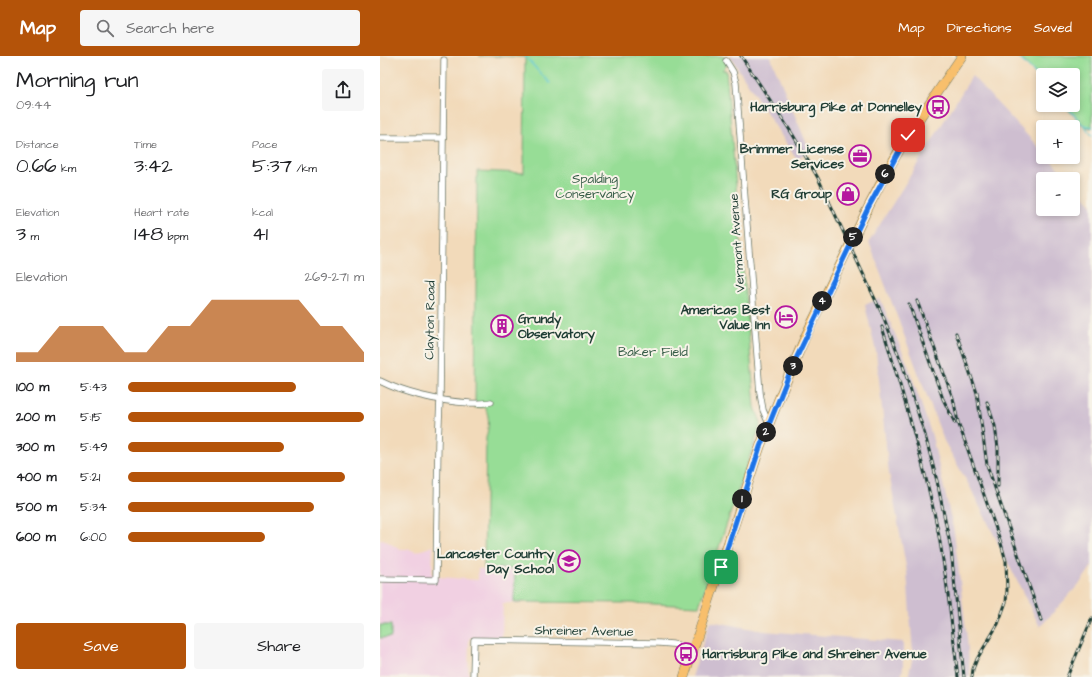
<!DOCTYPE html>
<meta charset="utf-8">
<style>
:root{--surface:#fff;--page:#f6f6f6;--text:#202124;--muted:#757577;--accent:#b45309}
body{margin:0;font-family:"Architects Daughter",sans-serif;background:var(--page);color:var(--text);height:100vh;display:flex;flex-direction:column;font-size:15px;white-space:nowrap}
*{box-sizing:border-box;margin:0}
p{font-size:13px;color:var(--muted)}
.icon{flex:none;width:22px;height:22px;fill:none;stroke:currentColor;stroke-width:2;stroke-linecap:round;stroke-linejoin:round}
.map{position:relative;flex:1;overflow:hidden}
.side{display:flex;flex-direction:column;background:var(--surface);width:380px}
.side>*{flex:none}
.controls{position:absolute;left:656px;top:12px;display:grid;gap:8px}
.controls a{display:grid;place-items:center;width:44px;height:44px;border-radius:4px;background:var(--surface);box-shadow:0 2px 6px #0003;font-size:20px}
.pin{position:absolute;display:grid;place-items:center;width:34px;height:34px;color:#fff;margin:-17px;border-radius:8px;box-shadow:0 2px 6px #0006}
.km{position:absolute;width:20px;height:20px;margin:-10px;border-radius:50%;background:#222;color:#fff;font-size:11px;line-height:20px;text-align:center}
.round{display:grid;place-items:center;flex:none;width:42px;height:42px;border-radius:4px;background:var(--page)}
.headline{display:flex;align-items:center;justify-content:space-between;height:68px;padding:0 16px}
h1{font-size:22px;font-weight:600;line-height:30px}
.metrics{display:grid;grid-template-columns:repeat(3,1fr);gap:6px;height:68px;padding:4px 16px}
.metrics div{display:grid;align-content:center}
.metrics b{font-size:20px;font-weight:600}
.metrics small{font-size:11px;font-weight:400}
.metrics p{font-size:11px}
.chart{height:112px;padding:8px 16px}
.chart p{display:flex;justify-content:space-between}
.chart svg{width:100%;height:72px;margin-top:4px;fill:var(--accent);opacity:.7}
.action{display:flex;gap:8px;margin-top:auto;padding:8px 16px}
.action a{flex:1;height:46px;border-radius:4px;background:var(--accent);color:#fff;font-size:16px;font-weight:600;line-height:46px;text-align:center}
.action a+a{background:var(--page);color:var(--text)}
ul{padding:0 16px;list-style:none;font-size:13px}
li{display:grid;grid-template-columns:64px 48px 1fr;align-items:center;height:30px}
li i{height:10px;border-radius:5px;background:var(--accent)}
header{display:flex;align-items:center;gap:24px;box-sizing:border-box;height:56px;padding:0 20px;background:var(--accent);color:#fff}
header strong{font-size:19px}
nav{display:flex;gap:22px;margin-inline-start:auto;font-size:14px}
.search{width:280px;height:36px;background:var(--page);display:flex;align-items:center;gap:10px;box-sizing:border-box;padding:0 14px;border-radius:4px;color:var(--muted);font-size:15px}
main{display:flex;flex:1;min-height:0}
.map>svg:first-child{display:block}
</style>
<header>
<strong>Map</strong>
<div class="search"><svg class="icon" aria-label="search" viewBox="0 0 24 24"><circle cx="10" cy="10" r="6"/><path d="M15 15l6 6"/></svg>Search here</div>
<nav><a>Map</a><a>Directions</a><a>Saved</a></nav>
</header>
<main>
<section class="side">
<div class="headline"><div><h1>Morning run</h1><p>09:44</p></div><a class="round"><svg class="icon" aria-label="share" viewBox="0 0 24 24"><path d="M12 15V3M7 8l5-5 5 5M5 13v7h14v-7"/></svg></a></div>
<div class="metrics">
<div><p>Distance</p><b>0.66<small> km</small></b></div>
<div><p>Time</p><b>3:42</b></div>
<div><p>Pace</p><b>5:37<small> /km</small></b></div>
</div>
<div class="metrics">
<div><p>Elevation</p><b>3<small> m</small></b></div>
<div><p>Heart rate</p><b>148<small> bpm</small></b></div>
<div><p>kcal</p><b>41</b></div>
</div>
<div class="chart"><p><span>Elevation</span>269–271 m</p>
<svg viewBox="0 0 160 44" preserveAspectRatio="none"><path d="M0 44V38L10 38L20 22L30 22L40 22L50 38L60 38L70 22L80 22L90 6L100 6L110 6L120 6L130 6L140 22L150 22L160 38V44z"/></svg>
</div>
<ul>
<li><b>100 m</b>5:43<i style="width:71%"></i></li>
<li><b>200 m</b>5:15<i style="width:100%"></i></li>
<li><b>300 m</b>5:49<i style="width:66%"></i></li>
<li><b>400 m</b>5:21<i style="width:92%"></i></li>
<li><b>500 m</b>5:34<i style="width:79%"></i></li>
<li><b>600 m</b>6:00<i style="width:58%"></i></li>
</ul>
<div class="action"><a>Save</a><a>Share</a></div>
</section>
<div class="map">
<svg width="712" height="621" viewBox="0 0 712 621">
<rect width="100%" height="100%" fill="#f7f3e8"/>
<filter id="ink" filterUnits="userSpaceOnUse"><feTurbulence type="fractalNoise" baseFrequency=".025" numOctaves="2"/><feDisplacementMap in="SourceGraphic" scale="8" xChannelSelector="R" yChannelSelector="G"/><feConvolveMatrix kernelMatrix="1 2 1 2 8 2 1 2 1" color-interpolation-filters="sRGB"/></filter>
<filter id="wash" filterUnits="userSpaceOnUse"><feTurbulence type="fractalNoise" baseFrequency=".012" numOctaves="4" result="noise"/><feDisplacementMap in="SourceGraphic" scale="16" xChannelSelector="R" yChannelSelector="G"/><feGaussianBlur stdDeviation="0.9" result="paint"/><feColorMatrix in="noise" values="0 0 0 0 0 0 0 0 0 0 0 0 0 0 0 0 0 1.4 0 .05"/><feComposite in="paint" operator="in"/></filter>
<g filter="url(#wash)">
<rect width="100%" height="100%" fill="#f2daba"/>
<!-- built -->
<path fill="#f1d0e2" d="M 106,382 L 250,547 L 123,547 L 122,581 L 89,582 L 88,621 L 0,621 L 0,484 L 3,483 L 19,493 L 29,493 L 36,496 L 53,490 L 52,518 L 59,521 L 98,524 L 98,513 L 104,513 Z"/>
<!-- industrial -->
<g fill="#cebed0">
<path d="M 350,0 L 390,0 L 429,93 L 417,104 Z"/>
<path d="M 592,20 L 663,96 L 663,101 L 668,101 L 688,123 L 663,123 L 663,153 L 693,153 L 693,128 L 712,149 L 712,510 L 701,526 L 660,571 L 590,431 L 564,385 L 489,186 Z"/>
<path d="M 500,242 L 528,309 L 552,380 L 574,476 L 587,582 L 590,621 L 528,621 L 533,600 L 527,516 L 509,417 L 496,296 L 485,249 Z"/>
<path d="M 330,565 L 384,575 L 523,586 L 523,612 L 521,621 L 312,621 Z"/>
</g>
<!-- green -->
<g fill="#97dd96" stroke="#5b8d65">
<path d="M 99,0 L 343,0 L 349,7 L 342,14 L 346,14 L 375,351 L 381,367 L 319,550 L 250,547 L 134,546 L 135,513 L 104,512 L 106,382 C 109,370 110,362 105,351 L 95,352 L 97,115 L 144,117 L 145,1 Z"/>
<path d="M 639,0 L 712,0 L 712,72 L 704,71 L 684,49 L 693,49 L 693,19 L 663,19 L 663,26 Z"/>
<path d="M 0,569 L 11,569 L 11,581 L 0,582 Z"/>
</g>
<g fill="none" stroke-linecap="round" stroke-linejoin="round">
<!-- stream -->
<g stroke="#5cc8d2" stroke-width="1.5">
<path d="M 145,0 L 159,16 L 170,27"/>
<path d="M 637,0 L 663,25"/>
<path d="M 685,49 L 712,79"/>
<path d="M 704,69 L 712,71"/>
</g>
</g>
</g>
<g filter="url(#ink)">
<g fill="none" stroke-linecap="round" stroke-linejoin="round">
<!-- street casing -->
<g stroke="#697463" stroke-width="7">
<g id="street">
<path d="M 346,5 L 353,16 L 356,27 L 380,337 L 383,354 L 389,368"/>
<path d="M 0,82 L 63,82"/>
<path d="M 0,325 C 28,339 59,345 90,347 C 97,347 104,348 111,346"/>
<path d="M 0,523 L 56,524 L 58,387 L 60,344 L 64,4"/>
<path d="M 93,621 L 94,584 L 279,587 L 292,588 L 313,592"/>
</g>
</g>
<!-- primary casing -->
<g stroke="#697463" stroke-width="10">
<path id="primary" d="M 304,621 L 380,391 L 400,340 L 426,279 L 488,152 L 505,119 L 528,79 L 582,0"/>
</g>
<!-- street -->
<use href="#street" stroke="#fff" stroke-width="5.5"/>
<!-- primary -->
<use href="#primary" stroke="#f8bf6c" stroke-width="9"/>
<!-- rail casing -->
<g stroke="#1f3d34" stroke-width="3">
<g id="rail">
<path d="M 361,0 L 413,79 L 438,122 L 503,260 L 523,310 L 545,379 L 557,425 L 571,493 L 584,621"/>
<path d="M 537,245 L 573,342 L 578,366 L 620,484 L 626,505 L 627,534 L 626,546 L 618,568 L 597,603 L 593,613 L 592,621"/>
<path d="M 529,248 L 563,343 L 575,367"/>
<path d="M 502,271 C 523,337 543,403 557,470 C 567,520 572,571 578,621"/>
<path d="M 576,277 L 597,337 L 607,409 L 661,564"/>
<path d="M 607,346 L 615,370 L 618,392 L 618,430"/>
<path d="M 687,621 L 712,562"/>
</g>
</g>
<!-- rail -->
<use href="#rail" stroke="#f7f3e8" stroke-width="1.5" stroke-dasharray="4.5" stroke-linecap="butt"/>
</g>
</g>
<g fill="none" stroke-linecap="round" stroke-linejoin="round" filter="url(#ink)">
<!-- route casing -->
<g stroke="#fff" stroke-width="8">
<path id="route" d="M 341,511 L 380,391 L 412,311 L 488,152 L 528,79"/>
</g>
<!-- route -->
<use href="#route" stroke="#1a73e8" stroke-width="5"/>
</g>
<!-- icons -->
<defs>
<g id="bus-ring" transform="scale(1.15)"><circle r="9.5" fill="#f7f3e8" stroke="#b5179e" stroke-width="1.5"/><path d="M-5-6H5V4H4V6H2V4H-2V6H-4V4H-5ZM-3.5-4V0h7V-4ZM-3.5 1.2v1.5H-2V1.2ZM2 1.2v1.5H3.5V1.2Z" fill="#b5179e"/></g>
<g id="office-ring" transform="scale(1.15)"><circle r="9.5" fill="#f7f3e8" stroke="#b5179e" stroke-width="1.5"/><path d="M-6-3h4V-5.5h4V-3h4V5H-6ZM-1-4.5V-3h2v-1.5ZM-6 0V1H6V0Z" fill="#b5179e"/></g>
<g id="shop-ring" transform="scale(1.15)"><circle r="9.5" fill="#f7f3e8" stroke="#b5179e" stroke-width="1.5"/><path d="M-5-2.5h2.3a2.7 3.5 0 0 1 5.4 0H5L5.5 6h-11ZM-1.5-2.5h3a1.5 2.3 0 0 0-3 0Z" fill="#b5179e"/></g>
<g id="hotel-ring" transform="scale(1.15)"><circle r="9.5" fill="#f7f3e8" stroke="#b5179e" stroke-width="1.5"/><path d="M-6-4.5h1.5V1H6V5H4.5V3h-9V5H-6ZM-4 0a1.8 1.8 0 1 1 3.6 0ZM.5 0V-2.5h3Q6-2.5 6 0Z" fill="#b5179e"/></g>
<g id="building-ring" transform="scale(1.15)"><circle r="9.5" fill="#f7f3e8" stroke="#b5179e" stroke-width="1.5"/><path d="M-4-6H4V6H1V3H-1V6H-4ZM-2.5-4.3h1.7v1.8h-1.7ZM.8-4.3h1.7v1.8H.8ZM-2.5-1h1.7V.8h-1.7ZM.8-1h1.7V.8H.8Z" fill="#b5179e"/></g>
<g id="school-ring" transform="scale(1.15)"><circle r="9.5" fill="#f7f3e8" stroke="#b5179e" stroke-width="1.5"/><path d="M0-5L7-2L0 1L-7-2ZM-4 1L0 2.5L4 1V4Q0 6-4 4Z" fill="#b5179e"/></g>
</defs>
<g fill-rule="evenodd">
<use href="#bus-ring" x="558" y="51"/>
<use href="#office-ring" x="480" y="100"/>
<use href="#shop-ring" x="468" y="138"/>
<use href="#hotel-ring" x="406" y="261"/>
<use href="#building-ring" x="122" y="270"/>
<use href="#school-ring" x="189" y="505"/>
<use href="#bus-ring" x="306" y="598"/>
</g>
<g text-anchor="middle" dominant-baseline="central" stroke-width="4" stroke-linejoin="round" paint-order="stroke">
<!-- poi labels -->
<g font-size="13" font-weight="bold" fill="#1f3d34" stroke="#f7f3e8" text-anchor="end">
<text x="542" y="51">Harrisburg Pike at Donnelley</text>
<text x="464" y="93">Brimmer License<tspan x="464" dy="15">Services</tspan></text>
<text x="452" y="138">RG Group</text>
<text x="390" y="254">Americas Best<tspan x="390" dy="15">Value Inn</tspan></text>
<text x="138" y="263" text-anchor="start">Grundy<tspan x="138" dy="15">Observatory</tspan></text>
<text x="174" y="498">Lancaster Country<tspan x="174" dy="15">Day School</tspan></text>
<text x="322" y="598" text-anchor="start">Harrisburg Pike and Shreiner Avenue</text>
</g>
<!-- park labels -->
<g font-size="13" fill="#375d48" stroke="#f7f3e8">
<text x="215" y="123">Spalding<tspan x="215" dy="15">Conservancy</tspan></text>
<text x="273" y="296">Baker Field</text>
</g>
<!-- street labels -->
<g font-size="13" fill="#1f3d34" stroke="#f7f3e8">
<text transform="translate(357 187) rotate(-94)">Vermont Avenue</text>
<text transform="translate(50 264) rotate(-89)">Clayton Road</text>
<text transform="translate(204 575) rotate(1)">Shreiner Avenue</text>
</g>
</g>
</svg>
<div class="controls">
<a><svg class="icon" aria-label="layers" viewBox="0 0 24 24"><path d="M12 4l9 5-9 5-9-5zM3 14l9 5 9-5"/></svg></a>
<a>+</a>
<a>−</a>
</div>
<div class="pin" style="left:341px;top:511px;background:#1e9e55"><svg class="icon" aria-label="arrive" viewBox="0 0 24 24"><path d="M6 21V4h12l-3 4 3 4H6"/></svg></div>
<div class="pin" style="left:528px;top:79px;background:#d93025"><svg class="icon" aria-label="check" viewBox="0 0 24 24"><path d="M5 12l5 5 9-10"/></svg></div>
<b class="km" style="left:362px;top:443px">1</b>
<b class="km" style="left:386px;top:376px">2</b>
<b class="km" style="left:413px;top:310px">3</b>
<b class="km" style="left:442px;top:245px">4</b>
<b class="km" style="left:473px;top:181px">5</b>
<b class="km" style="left:505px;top:118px">6</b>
</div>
</main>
